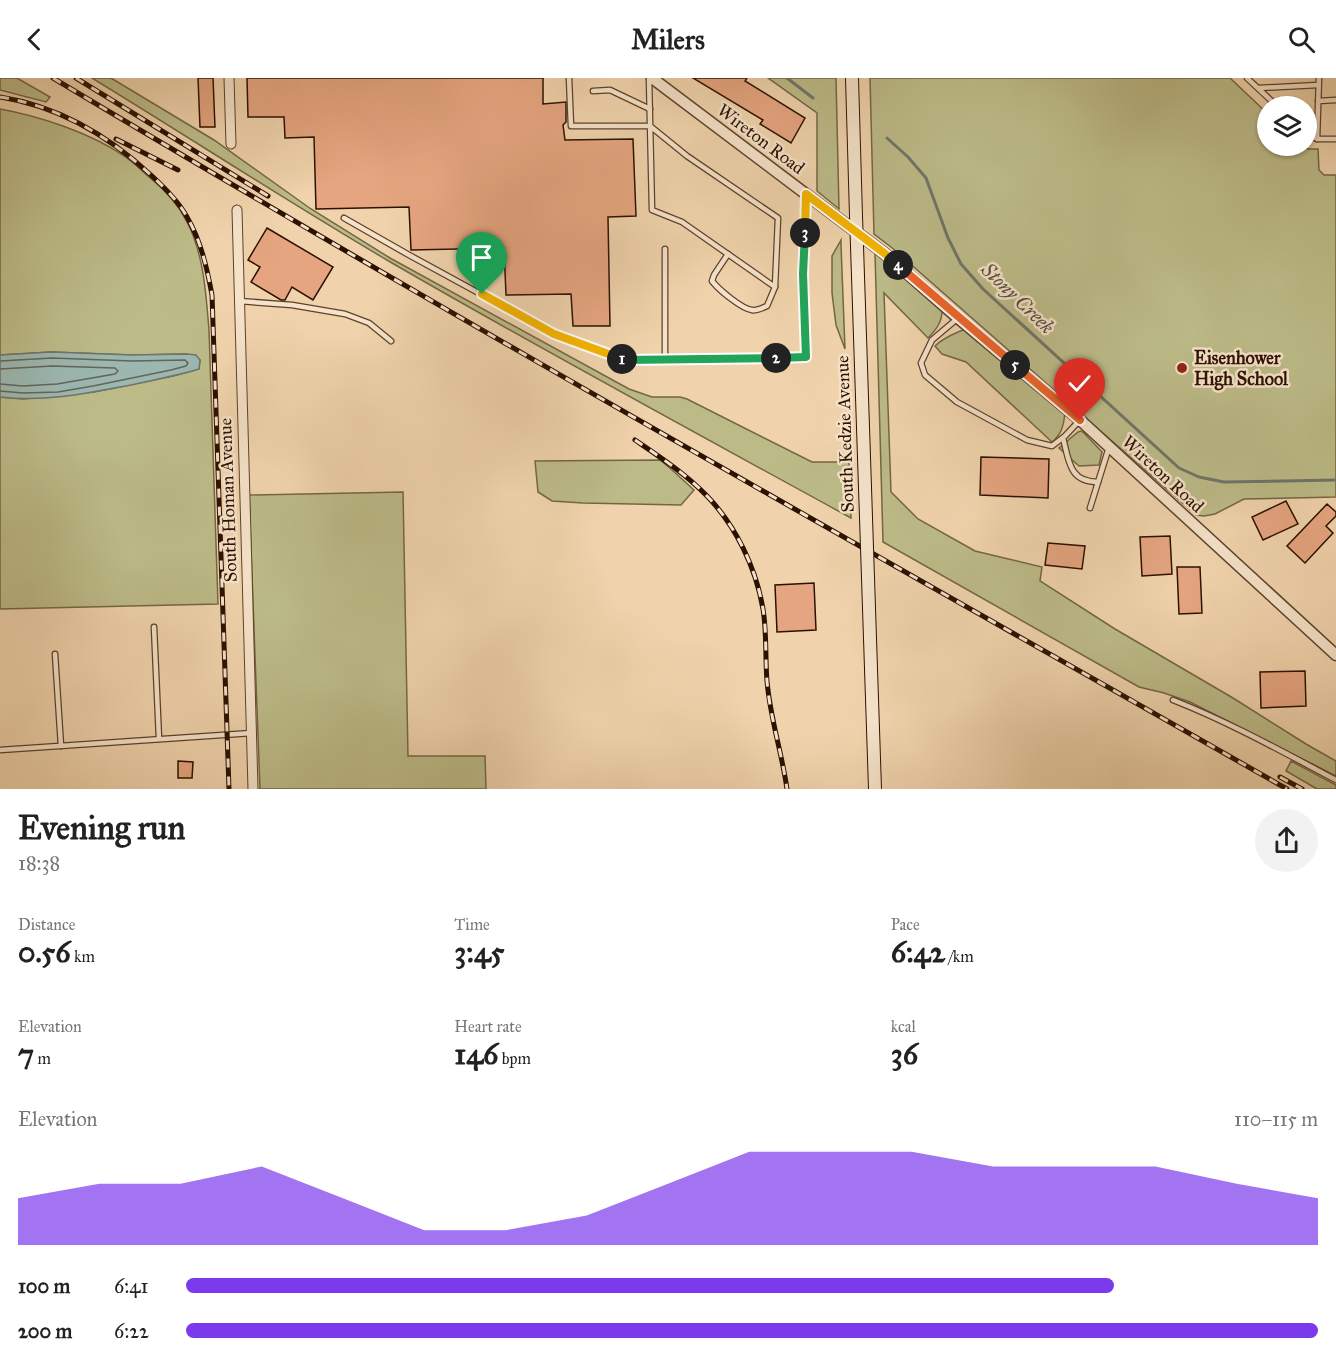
<!DOCTYPE html>
<meta charset="utf-8">
<style>
:root{--surface:#fff;--page:#f2f2f2;--text:#222;--muted:#767676;--accent:#7c3aed}
body{margin:0;font-family:"IM FELL Great Primer",serif;background:var(--page);color:var(--text);height:100vh;display:flex;flex-direction:column;font-size:22px;white-space:nowrap}
*{box-sizing:border-box;margin:0}
p{font-size:20px;color:var(--muted)}
.icon{flex:none;width:33px;height:33px;fill:none;stroke:currentColor;stroke-width:2;stroke-linecap:round;stroke-linejoin:round}
.map{position:relative;height:711px;overflow:hidden}
.drawer{display:flex;flex-direction:column;background:var(--surface);flex:1}
.drawer>*{flex:none}
.fabs{position:absolute;left:1257px;top:18px;display:grid;gap:12px}
.fabs a{display:grid;place-items:center;width:60px;height:60px;border-radius:50%;background:var(--surface);box-shadow:0 2px 4px #0004;font-size:30px}
.pin{position:absolute;display:grid;place-items:center;width:51px;height:51px;color:#fff;margin:-62px -26px;border-radius:50% 50% 50% 0;rotate:-45deg;box-shadow:0 0 6px #0007}
.pin .icon{rotate:45deg}
.km{position:absolute;width:30px;height:30px;margin:-15px;border-radius:50%;background:#222;color:#fff;font-size:16px;line-height:30px;text-align:center}
.round{display:grid;place-items:center;flex:none;width:63px;height:63px;border-radius:32px;background:var(--page)}
.summary{display:flex;align-items:center;justify-content:space-between;height:102px;padding:0 18px}
h1{font-size:33px;font-weight:700;line-height:45px}
.figures{display:grid;grid-template-columns:repeat(3,1fr);gap:9px;height:102px;padding:6px 18px}
.figures div{display:grid;align-content:center}
.figures b{font-size:30px;font-weight:700}
.figures small{font-size:16px;font-weight:400}
.figures p{font-size:16px}
.chart{height:168px;padding:12px 18px}
.chart p{display:flex;justify-content:space-between}
.chart svg{width:100%;height:108px;margin-top:6px;fill:var(--accent);opacity:.7}
ul{padding:0 18px;list-style:none;font-size:20px}
li{display:grid;grid-template-columns:96px 72px 1fr;align-items:center;height:45px}
li i{height:15px;border-radius:8px;background:var(--accent)}
header{display:flex;justify-content:space-between;align-items:center;height:78px;padding:0 18px;background:var(--surface);font-size:27px;font-weight:700}
.map>svg:first-child{display:block}
</style>
<header><svg class="icon" aria-label="back" viewBox="0 0 24 24"><path d="M15 5l-7 7 7 7"/></svg>Milers<svg class="icon" aria-label="search" viewBox="0 0 24 24"><circle cx="10" cy="10" r="6"/><path d="M15 15l6 6"/></svg></header>
<div class="map">
<svg width="1336" height="711" viewBox="0 0 1336 711">
<rect width="100%" height="100%" fill="#f0d3ac"/>
<filter id="stains"><feTurbulence type="fractalNoise" baseFrequency=".00333" numOctaves="4"/><feColorMatrix values="0 0 0 0 .2 0 0 0 0 .09 0 0 0 0 .02 0 0 0 .5 -.17"/></filter>
<radialGradient id="worn" r=".72"><stop offset=".6" stop-color="#630" stop-opacity="0"/><stop offset="1" stop-color="#630" stop-opacity=".3"/></radialGradient>
<!-- green -->
<g fill="#bcbb88" stroke="#746644" stroke-width="1.5">
<path d="M 0,0 L 17,0 L 50,19 L 46,24 L 0,12 Z"/>
<path d="M 92,0 L 111,0 L 214,62 L 311,131 L 390,180 L 629,311 L 652,319 L 680,319 L 687,321 L 812,384 L 849,384 L 851,440 C 698,356 544,273 392,185 C 291,126 192,61 92,0 Z"/>
<path d="M 768,0 L 836,0 L 839,131 L 817,113 L 817,35 Z"/>
<path d="M 870,0 L 1230,0 L 1267,35 L 1268,68 L 1303,68 L 1308,71 L 1318,71 L 1319,92 L 1324,97 L 1336,97 L 1336,419 L 1244,421 L 1215,436 L 1204,438 L 1196,437 L 891,169 L 874,156 Z"/>
<path d="M 0,31 C 39,38 91,55 124,78 C 133,84 141,92 149,99 C 164,111 178,126 187,144 C 204,177 206,216 209,252 L 218,526 L 0,531 L 0,319 L 23,321 L 94,314 L 173,298 L 199,291 L 200,282 L 187,276 L 132,277 L 51,274 L 0,277 Z"/>
<path d="M 841,162 L 841,167 L 845,271 L 836,247 L 832,215 L 832,178 Z"/>
<path d="M 875,175 L 942,228 C 943,242 938,250 928,260 L 884,215 L 891,414 L 918,441 L 975,473 L 1042,489 L 1040,503 L 1115,551 L 1233,620 L 1306,666 L 1336,683 L 1336,698 L 1190,624 L 1164,615 L 1139,609 L 883,464 Z"/>
<path d="M 965,251 L 1065,334 C 1064,346 1062,356 1052,364 L 966,284 L 942,276 L 935,268 C 944,259 954,256 965,251 Z"/>
<path d="M 1081,353 L 1084,355 L 1102,374 L 1099,387 L 1079,388 L 1059,370 L 1078,354 Z"/>
<path d="M 660,382 L 671,391 L 694,412 L 681,427 L 583,425 L 552,423 L 538,414 L 535,383 Z"/>
<path d="M 403,414 L 408,678 L 485,678 L 486,711 L 260,711 L 249,417 Z"/>
<path d="M 1291,683 L 1336,707 L 1336,711 L 1317,711 L 1286,693 Z"/>
</g>
<!-- water -->
<path fill="#9bb7b0" stroke="#6f756a" stroke-width="1.5" d="M 51,274 L 132,277 L 187,276 L 196,277 L 200,282 L 199,291 C 175,298 150,303 126,308 C 84,316 43,324 0,319 L 0,277 Z"/>
<g fill="none" stroke-linecap="round" stroke-linejoin="round">
<!-- shore -->
<g stroke="#646458" stroke-width="1.5">
<path d="M 0,283 L 52,280 L 132,283 L 185,282 L 188,285 L 186,288 L 171,292 L 93,308 L 58,314 L 23,315 L 0,313"/>
<path d="M 0,291 L 52,288 L 115,290 L 118,293 L 115,296 L 57,306 L 23,308 L 0,306"/>
</g>
<!-- stream -->
<g stroke="#6f756a" stroke-width="3">
<path d="M 787,0 L 813,20"/>
<path d="M 887,60 L 908,79 L 926,100 L 948,160 L 961,186 L 983,211 L 1179,390 L 1199,399 L 1224,404 L 1336,402"/>
</g>
</g>
<!-- building -->
<g fill="#e5a580" stroke="#2c1100" stroke-width="1.5">
<path d="M 198,0 L 213,0 L 215,49 L 200,49 Z"/>
<path d="M 247,0 L 543,0 L 543,26 L 566,24 L 566,44 L 563,47 L 565,62 L 633,61 L 636,138 L 608,139 L 610,248 L 573,248 L 571,216 L 506,217 L 504,170 L 411,172 L 409,129 L 316,131 L 314,59 L 285,60 L 284,39 L 248,39 Z"/>
<path d="M 693,0 L 747,0 L 745,3 L 805,40 L 791,65 L 760,46 L 763,42 Z"/>
<path d="M 267,150 L 333,189 L 313,222 L 292,209 L 285,222 L 281,222 L 251,204 L 260,189 L 248,182 Z"/>
<path d="M 981,379 L 1049,381 L 1048,420 L 980,417 Z"/>
<path d="M 1286,423 L 1298,446 L 1263,462 L 1252,439 Z"/>
<path d="M 1327,426 L 1336,434 L 1336,438 L 1326,448 L 1333,455 L 1305,485 L 1287,468 Z"/>
<path d="M 1170,458 L 1172,496 L 1142,498 L 1140,459 Z"/>
<path d="M 1048,465 L 1085,468 L 1082,491 L 1045,487 Z"/>
<path d="M 1177,489 L 1200,489 L 1202,535 L 1179,536 Z"/>
<path d="M 814,505 L 816,552 L 777,554 L 775,507 Z"/>
<path d="M 1305,593 L 1306,628 L 1261,630 L 1260,594 Z"/>
<path d="M 178,683 L 193,684 L 192,700 L 178,700 Z"/>
</g>
<g fill="none" stroke-linecap="round" stroke-linejoin="round">
<!-- service casing -->
<g stroke="#5d422b" stroke-width="7">
<g id="service">
<path d="M 569,0 L 571,48 L 650,48 L 687,78 L 778,140 L 775,209 L 682,144 L 652,132 C 651,88 650,44 649,0"/>
<path d="M 1247,0 L 1277,28"/>
<path d="M 1259,10 L 1318,7"/>
<path d="M 593,13 L 610,12 L 650,31"/>
<path d="M 1318,23 L 1336,22"/>
<path d="M 1306,56 L 1317,61 L 1336,61"/>
<path d="M 1317,61 L 1319,0"/>
<path d="M 344,140 L 409,177 L 554,256 L 625,282 L 806,279 L 803,196 L 806,119"/>
<path d="M 728,176 L 714,197 L 712,203 C 719,212 742,231 752,232 C 757,233 762,230 767,228 L 775,209"/>
<path d="M 239,223 L 292,227 L 345,236 L 369,245 L 391,263"/>
<path d="M 958,240 L 932,262 L 921,285 L 925,297 L 957,324 L 1027,362 L 1052,368 L 1065,358 L 1080,342"/>
<path d="M 665,281 L 665,171"/>
<path d="M 1063,360 C 1069,383 1069,404 1098,404"/>
<path d="M 1090,430 L 1109,369"/>
<path d="M 154,549 L 159,661"/>
<path d="M 55,576 L 61,668"/>
<path d="M 1173,622 C 1229,644 1283,674 1336,702"/>
<path d="M 0,672 L 252,655"/>
</g>
</g>
<!-- minor casing -->
<g stroke="#5d422b" stroke-width="11">
<g id="minor">
<path d="M 229,0 L 231,66"/>
<path d="M 237,132 L 253,711"/>
</g>
</g>
<!-- tertiary casing -->
<g stroke="#5d422b" stroke-width="13">
<path id="tertiary" d="M 652,0 L 884,175 L 958,240 L 1080,342 L 1336,577"/>
</g>
<!-- secondary casing -->
<g stroke="#2c1100" stroke-width="14">
<path id="secondary" d="M 852,0 L 856,138"/>
</g>
<!-- service -->
<use href="#service" stroke="#f5e2c9" stroke-width="4.5"/>
<!-- minor -->
<use href="#minor" stroke="#f5e2c9" stroke-width="9"/>
<!-- tertiary -->
<use href="#tertiary" stroke="#f5e2c9" stroke-width="10"/>
<!-- secondary -->
<use href="#secondary" stroke="#f5e2c9" stroke-width="12"/>
<!-- rail casing -->
<g stroke="#2c1100" stroke-width="5">
<g id="rail">
<path d="M 53,0 C 460,244 875,476 1287,711"/>
<path d="M 76,0 L 268,118"/>
<path d="M 0,19 C 58,28 109,58 152,98 C 165,110 179,124 187,139 C 201,163 207,190 212,217 L 229,711"/>
<path d="M 116,61 L 178,92"/>
<path d="M 635,362 C 660,379 686,396 707,418 C 736,448 756,490 763,531 C 767,555 765,579 767,603 C 770,640 782,675 787,711"/>
<path d="M 1280,699 L 1302,711"/>
</g>
</g>
<!-- rail -->
<use href="#rail" stroke="#f5e2c9" stroke-width="3" stroke-dasharray="9" stroke-linecap="butt"/>
<!-- secondary-bridge casing -->
<g stroke="#2c1100" stroke-width="14" stroke-linecap="butt">
<path id="secondary-bridge" d="M 856,138 L 875,711"/>
</g>
<!-- secondary-bridge -->
<use href="#secondary-bridge" stroke="#f5e2c9" stroke-width="12"/>
</g>
<g fill="none" stroke-linecap="round" stroke-linejoin="round">
<!-- split-1 casing -->
<g stroke="#fff" stroke-width="12">
<path id="split-1" d="M 482,216 L 554,256 L 622,281"/>
</g>
<!-- split-2 casing -->
<g stroke="#fff" stroke-width="12">
<path id="split-2" d="M 622,281 L 625,282 L 776,280"/>
</g>
<!-- split-3 casing -->
<g stroke="#fff" stroke-width="12">
<path id="split-3" d="M 776,280 L 806,279 L 803,196 L 805,155"/>
</g>
<!-- split-4 casing -->
<g stroke="#fff" stroke-width="12">
<path id="split-4" d="M 805,155 L 806,116 L 884,175 L 898,187"/>
</g>
<!-- split-5 casing -->
<g stroke="#fff" stroke-width="12">
<path id="split-5" d="M 898,187 L 1015,287"/>
</g>
<!-- split-6 casing -->
<g stroke="#fff" stroke-width="12">
<path id="split-6" d="M 1015,287 L 1080,342"/>
</g>
<!-- split-1 -->
<use href="#split-1" stroke="#f5b400" stroke-width="8"/>
<!-- split-2 -->
<use href="#split-2" stroke="#22a559" stroke-width="8"/>
<!-- split-3 -->
<use href="#split-3" stroke="#22a559" stroke-width="8"/>
<!-- split-4 -->
<use href="#split-4" stroke="#f5b400" stroke-width="8"/>
<!-- split-5 -->
<use href="#split-5" stroke="#f0652b" stroke-width="8"/>
<!-- split-6 -->
<use href="#split-6" stroke="#f0652b" stroke-width="8"/>
</g>
<!-- markers -->
<circle fill="#8f2418" stroke="#f5e2c9" stroke-width="2" cx="1182" cy="290" r="6"/>
<g text-anchor="middle" dominant-baseline="central" stroke-width="5" stroke-linejoin="round" paint-order="stroke">
<!-- street labels -->
<g font-size="18" fill="#2c1100" stroke="#f5e2c9">
<text transform="translate(761 61) rotate(37)">Wireton Road</text>
<text transform="translate(845 356) rotate(-92)">South Kedzie Avenue</text>
<text transform="translate(1163 396) rotate(43)">Wireton Road</text>
<text transform="translate(228 422) rotate(-92)">South Homan Avenue</text>
</g>
<!-- poi labels -->
<g font-size="18" font-weight="bold" fill="#2c1100" stroke="#f5e2c9" text-anchor="start">
<text x="1194" y="280">Eisenhower<tspan x="1194" dy="21">High School</tspan></text>
</g>
<!-- water labels -->
<g font-size="20" font-style="italic" fill="#534b3e" stroke="#f5e2c9">
<text transform="translate(1018 220) rotate(44)">Stony Creek</text>
</g>
</g>
<rect width="100%" height="100%" filter="url(#stains)"/>
<rect width="100%" height="100%" fill="url(#worn)"/>
</svg>
<div class="fabs">
<a><svg class="icon" aria-label="layers" viewBox="0 0 24 24"><path d="M12 4l9 5-9 5-9-5zM3 14l9 5 9-5"/></svg></a>
</div>
<div class="pin" style="left:482px;top:216px;background:#1e9e55"><svg class="icon" aria-label="arrive" viewBox="0 0 24 24"><path d="M6 21V4h12l-3 4 3 4H6"/></svg></div>
<div class="pin" style="left:1080px;top:342px;background:#d93025"><svg class="icon" aria-label="check" viewBox="0 0 24 24"><path d="M5 12l5 5 9-10"/></svg></div>
<b class="km" style="left:622px;top:281px">1</b>
<b class="km" style="left:776px;top:280px">2</b>
<b class="km" style="left:805px;top:155px">3</b>
<b class="km" style="left:898px;top:187px">4</b>
<b class="km" style="left:1015px;top:287px">5</b>
</div>
<section class="drawer">
<div class="summary"><div><h1>Evening run</h1><p>18:38</p></div><a class="round"><svg class="icon" aria-label="share" viewBox="0 0 24 24"><path d="M12 15V3M7 8l5-5 5 5M5 13v7h14v-7"/></svg></a></div>
<div class="figures">
<div><p>Distance</p><b>0.56<small> km</small></b></div>
<div><p>Time</p><b>3:45</b></div>
<div><p>Pace</p><b>6:42<small> /km</small></b></div>
</div>
<div class="figures">
<div><p>Elevation</p><b>7<small> m</small></b></div>
<div><p>Heart rate</p><b>146<small> bpm</small></b></div>
<div><p>kcal</p><b>36</b></div>
</div>
<div class="chart"><p><span>Elevation</span>110–115 m</p>
<svg viewBox="0 0 160 44" preserveAspectRatio="none"><path d="M0 44V25L10 19L20 19L30 12L40 25L50 38L60 38L70 32L80 19L90 6L100 6L110 6L120 12L130 12L140 12L150 19L160 25V44z"/></svg>
</div>
<ul>
<li><b>100 m</b>6:41<i style="width:82%"></i></li>
<li><b>200 m</b>6:22<i style="width:100%"></i></li>
</ul>
</section>
